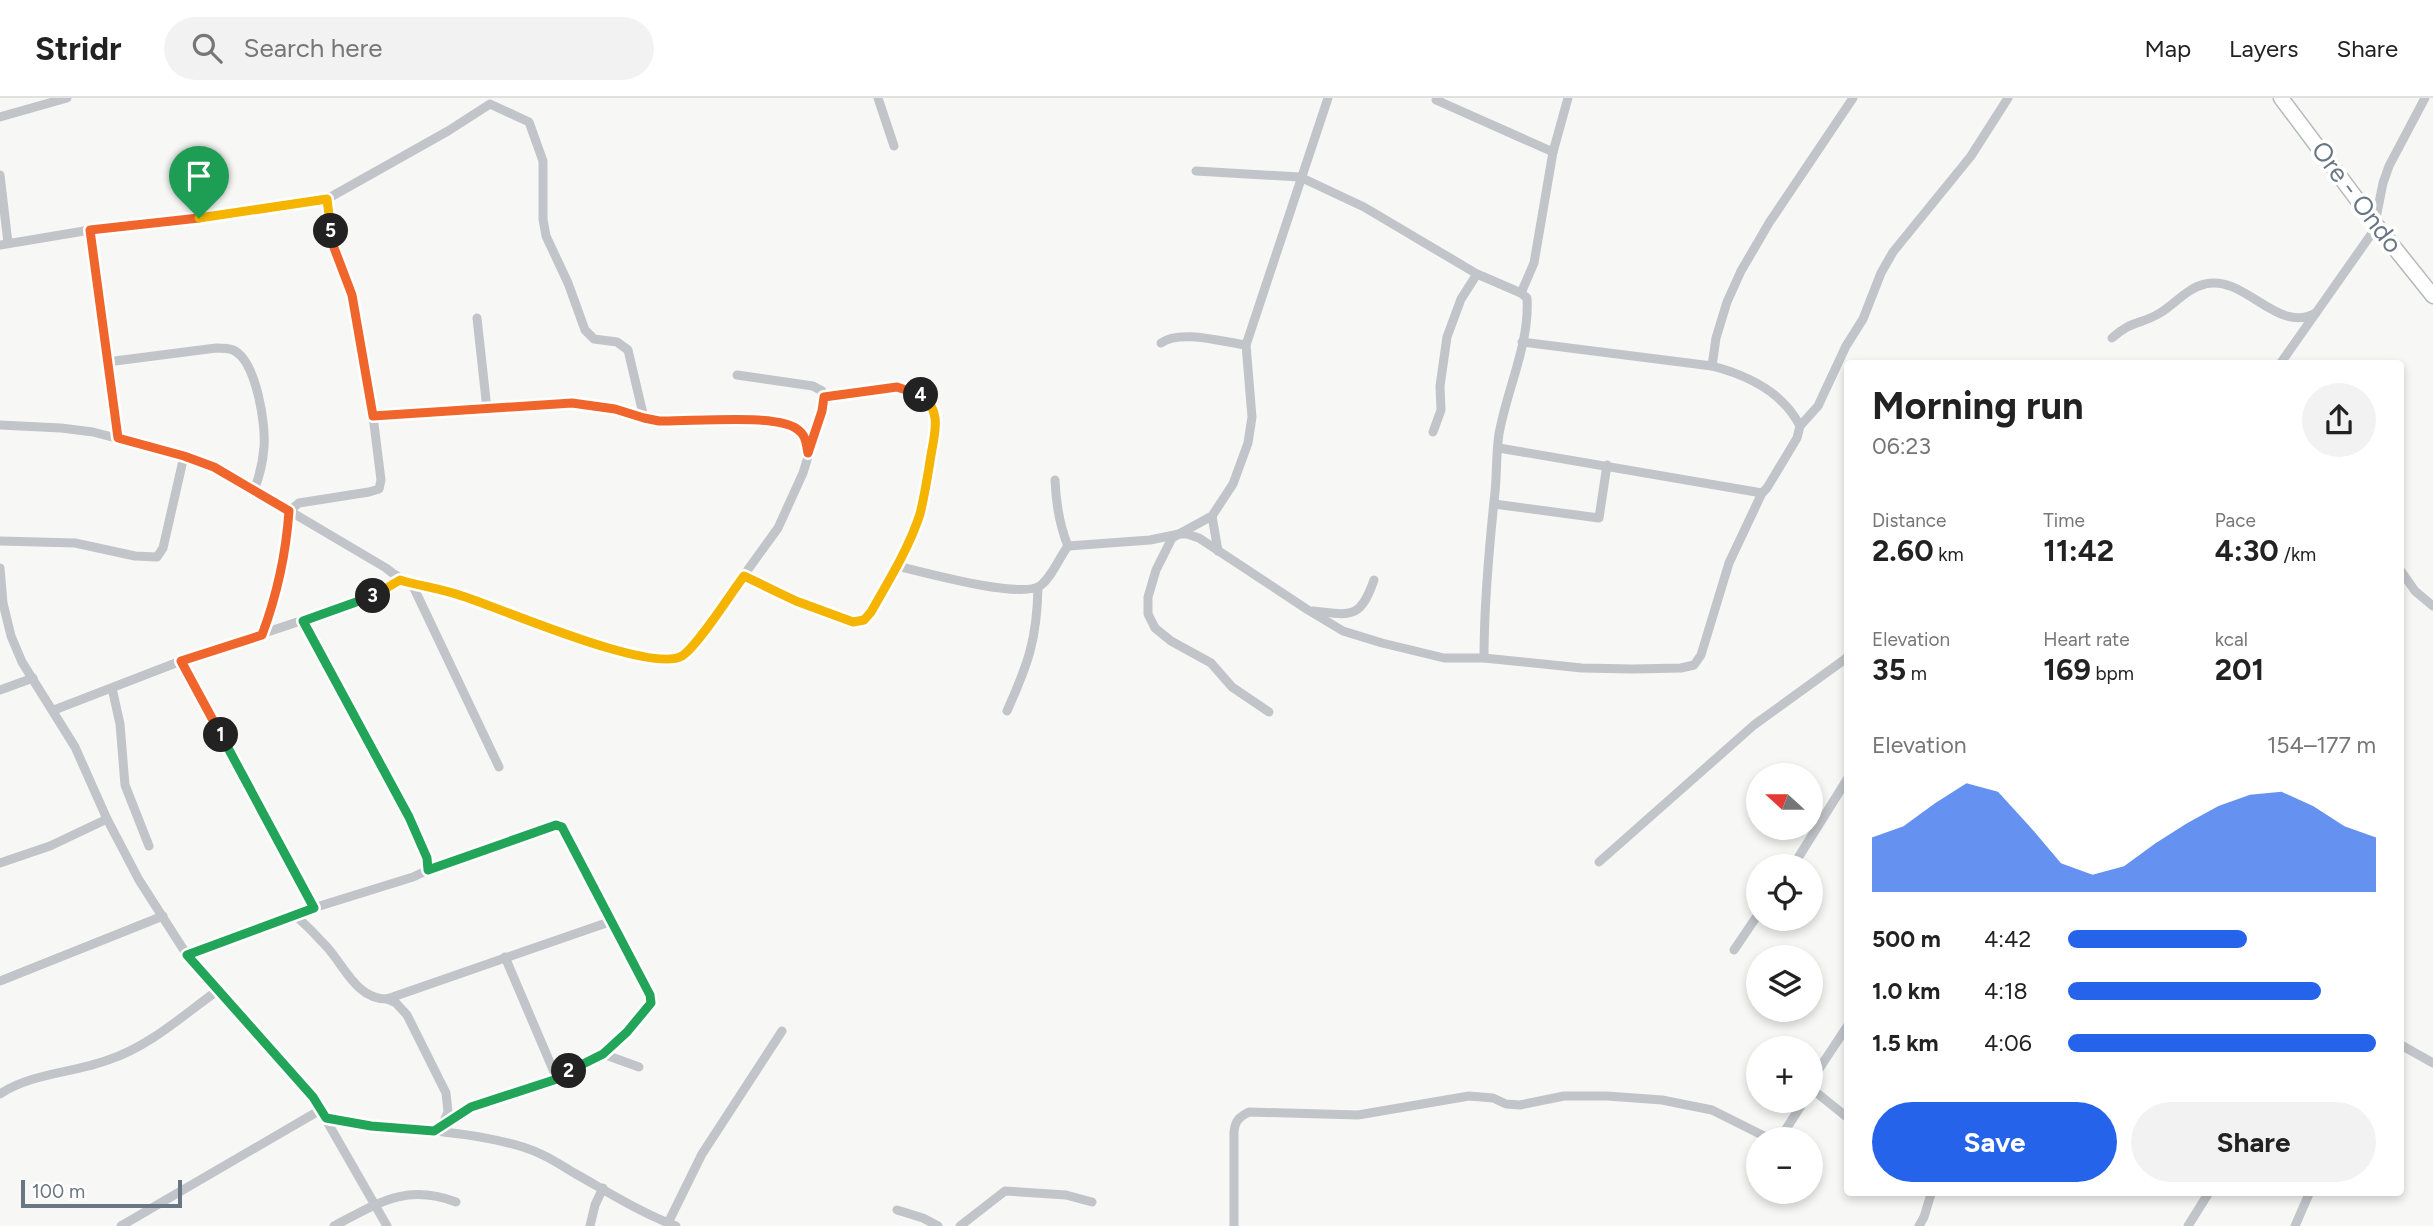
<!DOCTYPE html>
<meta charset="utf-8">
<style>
:root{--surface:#fff;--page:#f2f2f2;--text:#222;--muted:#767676;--line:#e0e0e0;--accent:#2563eb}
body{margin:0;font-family:Figtree,sans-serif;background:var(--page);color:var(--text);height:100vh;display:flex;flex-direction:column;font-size:26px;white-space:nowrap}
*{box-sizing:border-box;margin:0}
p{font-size:23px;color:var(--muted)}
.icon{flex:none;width:38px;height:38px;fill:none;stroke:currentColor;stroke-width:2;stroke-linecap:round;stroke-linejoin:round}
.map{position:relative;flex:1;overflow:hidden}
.side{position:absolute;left:1844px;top:262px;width:560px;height:836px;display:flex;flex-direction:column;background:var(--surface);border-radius:7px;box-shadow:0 4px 10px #0003}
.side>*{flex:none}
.needle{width:46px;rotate:291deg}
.buttons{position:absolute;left:1746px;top:665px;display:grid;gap:14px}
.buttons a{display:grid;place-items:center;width:77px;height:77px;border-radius:50%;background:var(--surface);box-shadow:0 4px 10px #0003;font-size:35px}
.scale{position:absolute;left:21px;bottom:18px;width:161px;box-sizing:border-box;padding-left:7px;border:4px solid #697683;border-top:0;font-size:19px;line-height:24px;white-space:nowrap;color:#697683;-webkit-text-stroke:5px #fff;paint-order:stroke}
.pin{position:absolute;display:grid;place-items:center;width:60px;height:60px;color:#fff;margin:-72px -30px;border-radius:50% 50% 50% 0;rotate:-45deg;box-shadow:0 0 7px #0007}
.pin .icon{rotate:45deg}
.km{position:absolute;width:35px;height:35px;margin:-18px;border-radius:50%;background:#222;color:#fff;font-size:19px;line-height:35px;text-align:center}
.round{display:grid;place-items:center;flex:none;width:74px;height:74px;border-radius:37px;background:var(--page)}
.overview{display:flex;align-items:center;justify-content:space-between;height:119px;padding:0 28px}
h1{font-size:38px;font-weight:700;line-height:52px}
.stats{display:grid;grid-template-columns:repeat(3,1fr);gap:10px;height:119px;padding:7px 28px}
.stats div{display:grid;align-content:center}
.stats b{font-size:30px;font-weight:700}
.stats small{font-size:19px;font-weight:400}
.stats p{font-size:19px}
.chart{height:196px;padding:14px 28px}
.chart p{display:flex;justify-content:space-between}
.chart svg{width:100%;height:126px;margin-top:7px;fill:var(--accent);opacity:.7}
.cta{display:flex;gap:14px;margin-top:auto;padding:14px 28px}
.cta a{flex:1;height:80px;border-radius:42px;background:var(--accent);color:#fff;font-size:28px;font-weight:700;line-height:80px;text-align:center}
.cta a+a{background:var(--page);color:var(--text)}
ul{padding:0 28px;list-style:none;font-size:23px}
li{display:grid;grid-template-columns:112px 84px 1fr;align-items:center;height:52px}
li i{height:18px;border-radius:9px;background:var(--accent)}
header{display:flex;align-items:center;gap:42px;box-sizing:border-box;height:98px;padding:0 35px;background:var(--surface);border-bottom:2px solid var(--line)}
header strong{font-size:33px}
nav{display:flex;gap:38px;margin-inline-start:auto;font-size:24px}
.search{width:490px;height:63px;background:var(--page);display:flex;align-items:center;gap:18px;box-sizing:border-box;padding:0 24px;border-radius:38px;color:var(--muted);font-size:26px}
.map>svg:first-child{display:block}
</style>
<header>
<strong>Stridr</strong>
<div class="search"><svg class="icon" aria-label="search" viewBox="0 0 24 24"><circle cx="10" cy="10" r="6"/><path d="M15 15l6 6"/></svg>Search here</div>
<nav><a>Map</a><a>Layers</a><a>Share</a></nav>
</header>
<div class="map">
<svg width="2433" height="1128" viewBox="0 0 2433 1128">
<rect width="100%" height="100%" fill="#f7f7f5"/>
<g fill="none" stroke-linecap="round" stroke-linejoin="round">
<!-- primary casing -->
<g stroke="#b5b8bc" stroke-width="17">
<path id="primary" d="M 2281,0 L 2377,128 L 2433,198"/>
</g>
<!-- street -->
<g stroke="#c1c4c8" stroke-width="9">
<path d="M 878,0 L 894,48"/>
<path d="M 1436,2 L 1553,54"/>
<path d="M 0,19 L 67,0"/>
<path d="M 1196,73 L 1300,79 L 1364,109 L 1477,176 L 1521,195 L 1527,200 C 1530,245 1507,291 1499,336 C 1496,354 1497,375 1495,394 C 1489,450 1484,504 1484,560"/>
<path d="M 0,77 L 8,145"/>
<path d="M 2375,125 L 2383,85 L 2389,68 L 2425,0"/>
<path d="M 90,132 L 118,340"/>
<path d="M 0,147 L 90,132 L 199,120 L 327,101 L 448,33 L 490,6 L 529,24 L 543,63 L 543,121 L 546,138 L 568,185 L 585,232 L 594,241 L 617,244 L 628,252 L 644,320"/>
<path d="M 1521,195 L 1534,165 L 1553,54 L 1568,0"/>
<path d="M 477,220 L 487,311"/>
<path d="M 2112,240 C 2132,222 2140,227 2160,215 C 2175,206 2187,190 2205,186 C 2245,176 2277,237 2316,215"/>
<path d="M 1522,244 L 1712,268 C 1747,277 1783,294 1800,328"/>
<path d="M 1161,245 C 1180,231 1223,244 1246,247"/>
<path d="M 107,264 L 216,250 C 221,250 228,250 233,252 C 256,262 266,326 264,349 C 263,364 260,377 254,392"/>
<path d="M 2280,266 L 2377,128"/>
<path d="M 1712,268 L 1716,240 L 1727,204 L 1741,173 L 1769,125 L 1853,0"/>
<path d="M 373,318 L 572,305 L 615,311 L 644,320 L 659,323 C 690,324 773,316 796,330 C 805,335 806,344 807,354"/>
<path d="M 0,327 L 61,330 L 93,334 L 184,358 L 214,369 L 254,392 L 386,470 C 409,490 433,489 460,497 C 526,517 589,553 659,560 C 675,561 680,559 692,549 L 778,430 L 803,375 L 822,313 L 824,299 L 822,293 L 813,288 L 737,277"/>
<path d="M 1433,334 L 1441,312 L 1440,288 L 1447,239 L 1461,201 L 1477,176"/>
<path d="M 1499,350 L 1762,395"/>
<path d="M 1055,382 C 1056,406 1059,426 1068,448"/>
<path d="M 1494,406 L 1599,420 L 1607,367"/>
<path d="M 289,413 L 299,405 L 369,394 L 379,391 L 381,382 L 373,318 L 352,197 L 333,147 L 327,101"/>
<path d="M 1212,418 L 1218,453"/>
<path d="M 0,443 L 75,445 L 135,458 L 157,459 L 163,450 L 184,358"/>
<path d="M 897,468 C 923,474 1019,501 1040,488 C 1052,479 1059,460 1068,448 L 1150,442 L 1179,436 L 1212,418 L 1233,386 L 1248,345 L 1252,319 L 1246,247 L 1328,0"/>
<path d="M 0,470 L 3,505 L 11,538 L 22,564 L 75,649 L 107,721 L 139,782 L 187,857 L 313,999 L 387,1128"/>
<path d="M 2401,473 L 2415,493 L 2433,508"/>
<path d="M 744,478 L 796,503 L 853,524 L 864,522 L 871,514 C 888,483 908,451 919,417 C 926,397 928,375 931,354 C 935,333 942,309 919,296 C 896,283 850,296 824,299"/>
<path d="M 412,486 L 499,669"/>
<path d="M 1313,513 C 1351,517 1360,522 1374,482"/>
<path d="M 262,537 C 277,497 286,456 289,413"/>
<path d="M 181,563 L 314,810"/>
<path d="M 112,590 L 120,626 L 125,687 L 149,748"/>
<path d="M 0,592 L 33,580"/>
<path d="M 54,612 L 181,563 L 369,500 L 400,482"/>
<path d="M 1007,613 C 1028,566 1037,542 1038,489"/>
<path d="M 1269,614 L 1232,589 L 1211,565 L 1171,543 L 1155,530 L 1148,516 L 1148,499 L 1156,472 L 1172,440 L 1179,436 L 1187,436 L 1199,440 L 1308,512 L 1343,533 L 1382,545 L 1444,560 L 1484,560 L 1582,570 L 1633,571 L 1681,570 L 1694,567 L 1701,557 L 1729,465 L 1762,395 L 1767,390 L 1797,340 L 1800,328 L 1818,308 L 1846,248 L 1863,221 L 1881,175 L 1893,154 L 1971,58 L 2008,0"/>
<path d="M 1599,764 L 1754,627 L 1848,559"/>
<path d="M 0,765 L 50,748 L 107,721"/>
<path d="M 1793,768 L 1848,680"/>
<path d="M 428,772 L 556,727 L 562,729 L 651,901 L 651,905 L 627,935 L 603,956 L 557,981 L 471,1009 L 434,1033"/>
<path d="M 294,816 C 305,826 316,837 326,848 C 344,867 356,901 387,901 L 612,823"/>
<path d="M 1734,852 L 1759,815"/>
<path d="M 187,857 L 294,816 L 413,779 L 428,772 L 427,760 L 409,719 L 303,523"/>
<path d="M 505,859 L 557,981"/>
<path d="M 0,883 L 163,818"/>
<path d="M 387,901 L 396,905 L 407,917 L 446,995 L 448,1014 L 443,1025"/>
<path d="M 2401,947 L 2433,965"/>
<path d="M 603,956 L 639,969"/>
<path d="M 1812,991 L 1848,1020"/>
<path d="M 1811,992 L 1815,977 L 1848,927"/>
<path d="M 0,996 C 32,975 73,975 108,962 C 150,948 182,918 217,893"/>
<path d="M 326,1020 C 391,1032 460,1030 523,1049 C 543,1055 559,1066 576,1076 C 608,1094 641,1115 676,1128"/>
<path d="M 1775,1041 L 1781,1039 L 1804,1003"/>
<path d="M 897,1112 L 923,1120 L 938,1128"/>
<path d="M 668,1125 L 702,1056 L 782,933"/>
<path d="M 121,1128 L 322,1011"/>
<path d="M 334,1128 C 378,1105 406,1085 456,1104"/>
<path d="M 590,1128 L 595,1107 L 603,1090"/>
<path d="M 960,1128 L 1005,1093 L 1066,1097 L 1092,1104"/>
<path d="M 1234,1128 L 1234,1034 C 1235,1023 1239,1019 1249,1014 L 1358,1017 L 1469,998 L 1493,1000 L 1506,1006 L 1520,1007 L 1564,998 L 1607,998 L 1662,1002 L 1712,1012 L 1770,1041"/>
<path d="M 1919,1128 L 1924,1119 L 1931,1096"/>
<path d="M 2188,1128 L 2208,1096"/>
<path d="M 2295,1128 L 2309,1096"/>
</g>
<!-- primary -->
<use href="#primary" stroke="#fff" stroke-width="14"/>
</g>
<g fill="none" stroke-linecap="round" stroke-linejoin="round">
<!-- split-1 casing -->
<g stroke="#fff" stroke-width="14">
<path id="split-1" d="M 199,120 L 90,132 L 118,340 L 184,358 L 214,369 L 289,413 C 286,456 277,497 262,537 L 181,563 L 221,637"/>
</g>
<!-- split-2 casing -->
<g stroke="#fff" stroke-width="14">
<path id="split-2" d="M 221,637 L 314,810 L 187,857 L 313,999 L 326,1020 L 371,1028 L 434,1033 L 471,1009 L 557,981 L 569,973"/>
</g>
<!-- split-3 casing -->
<g stroke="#fff" stroke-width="14">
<path id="split-3" d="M 373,498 L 303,523 L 409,719 L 427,760 L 428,772 L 556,727 L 562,729 L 650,897 L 651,905 L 627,934 L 603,956 L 569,973"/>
</g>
<!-- split-4 casing -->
<g stroke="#fff" stroke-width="14">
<path id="split-4" d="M 373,498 L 400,482 C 420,488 442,491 462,498 C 501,510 650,576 682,558 C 697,549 731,495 744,478 L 796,503 L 853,524 L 864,522 L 871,514 C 889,482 909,450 920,416 C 925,396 928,376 931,357 C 935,334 942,312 921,297"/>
</g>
<!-- split-5 casing -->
<g stroke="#fff" stroke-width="14">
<path id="split-5" d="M 331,133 L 333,147 L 352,197 L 373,318 L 572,305 L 615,311 L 644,320 L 659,323 C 690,324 775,315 797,331 C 806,337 806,345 808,355 L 822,313 L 824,299 L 897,289 L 921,297"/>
</g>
<!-- split-6 casing -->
<g stroke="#fff" stroke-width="14">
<path id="split-6" d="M 199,120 L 327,101 L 331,133"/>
</g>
<!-- split-1 -->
<use href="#split-1" stroke="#f0652b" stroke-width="9"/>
<!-- split-2 -->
<use href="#split-2" stroke="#22a559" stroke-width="9"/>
<!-- split-3 -->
<use href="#split-3" stroke="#22a559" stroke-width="9"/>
<!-- split-4 -->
<use href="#split-4" stroke="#f5b400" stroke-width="9"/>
<!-- split-5 -->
<use href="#split-5" stroke="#f0652b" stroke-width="9"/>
<!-- split-6 -->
<use href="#split-6" stroke="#f5b400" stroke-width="9"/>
</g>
<g text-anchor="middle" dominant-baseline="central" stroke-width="7" stroke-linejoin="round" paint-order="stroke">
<!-- street labels -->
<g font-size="26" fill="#697683" stroke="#fff">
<text transform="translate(2357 99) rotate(53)">Ore - Ondo</text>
</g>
</g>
</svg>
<div class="buttons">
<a><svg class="needle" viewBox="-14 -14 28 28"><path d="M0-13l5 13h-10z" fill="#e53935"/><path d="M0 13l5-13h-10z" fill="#767676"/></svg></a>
<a><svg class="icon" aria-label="locate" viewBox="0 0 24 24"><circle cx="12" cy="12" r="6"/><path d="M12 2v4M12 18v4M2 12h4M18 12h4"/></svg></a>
<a><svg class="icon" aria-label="layers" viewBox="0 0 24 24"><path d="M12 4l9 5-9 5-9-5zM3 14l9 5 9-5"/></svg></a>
<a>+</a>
<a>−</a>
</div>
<div class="scale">100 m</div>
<div class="pin" style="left:199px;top:120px;background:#1e9e55"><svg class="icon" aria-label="arrive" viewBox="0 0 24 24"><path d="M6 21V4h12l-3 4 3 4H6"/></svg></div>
<b class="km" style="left:221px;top:637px">1</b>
<b class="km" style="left:569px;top:973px">2</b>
<b class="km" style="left:373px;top:498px">3</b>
<b class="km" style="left:921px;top:297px">4</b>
<b class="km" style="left:331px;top:133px">5</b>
<section class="side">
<div class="overview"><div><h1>Morning run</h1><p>06:23</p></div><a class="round"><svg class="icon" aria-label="share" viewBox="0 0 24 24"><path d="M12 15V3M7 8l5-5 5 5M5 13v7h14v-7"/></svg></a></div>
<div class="stats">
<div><p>Distance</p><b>2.60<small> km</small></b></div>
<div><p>Time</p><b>11:42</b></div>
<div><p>Pace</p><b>4:30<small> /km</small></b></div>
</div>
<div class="stats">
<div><p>Elevation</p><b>35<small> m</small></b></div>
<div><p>Heart rate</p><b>169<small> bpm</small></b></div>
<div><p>kcal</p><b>201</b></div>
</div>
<div class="chart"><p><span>Elevation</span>154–177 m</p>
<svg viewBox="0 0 160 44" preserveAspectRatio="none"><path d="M0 44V25L10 21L20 13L30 6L40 9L50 21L60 34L70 38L80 35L90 27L100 20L110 14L120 10L130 9L140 14L150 21L160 25V44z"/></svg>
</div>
<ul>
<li><b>500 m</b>4:42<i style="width:58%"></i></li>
<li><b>1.0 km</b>4:18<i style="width:82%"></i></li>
<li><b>1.5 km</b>4:06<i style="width:100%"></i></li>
</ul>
<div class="cta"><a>Save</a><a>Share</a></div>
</section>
</div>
